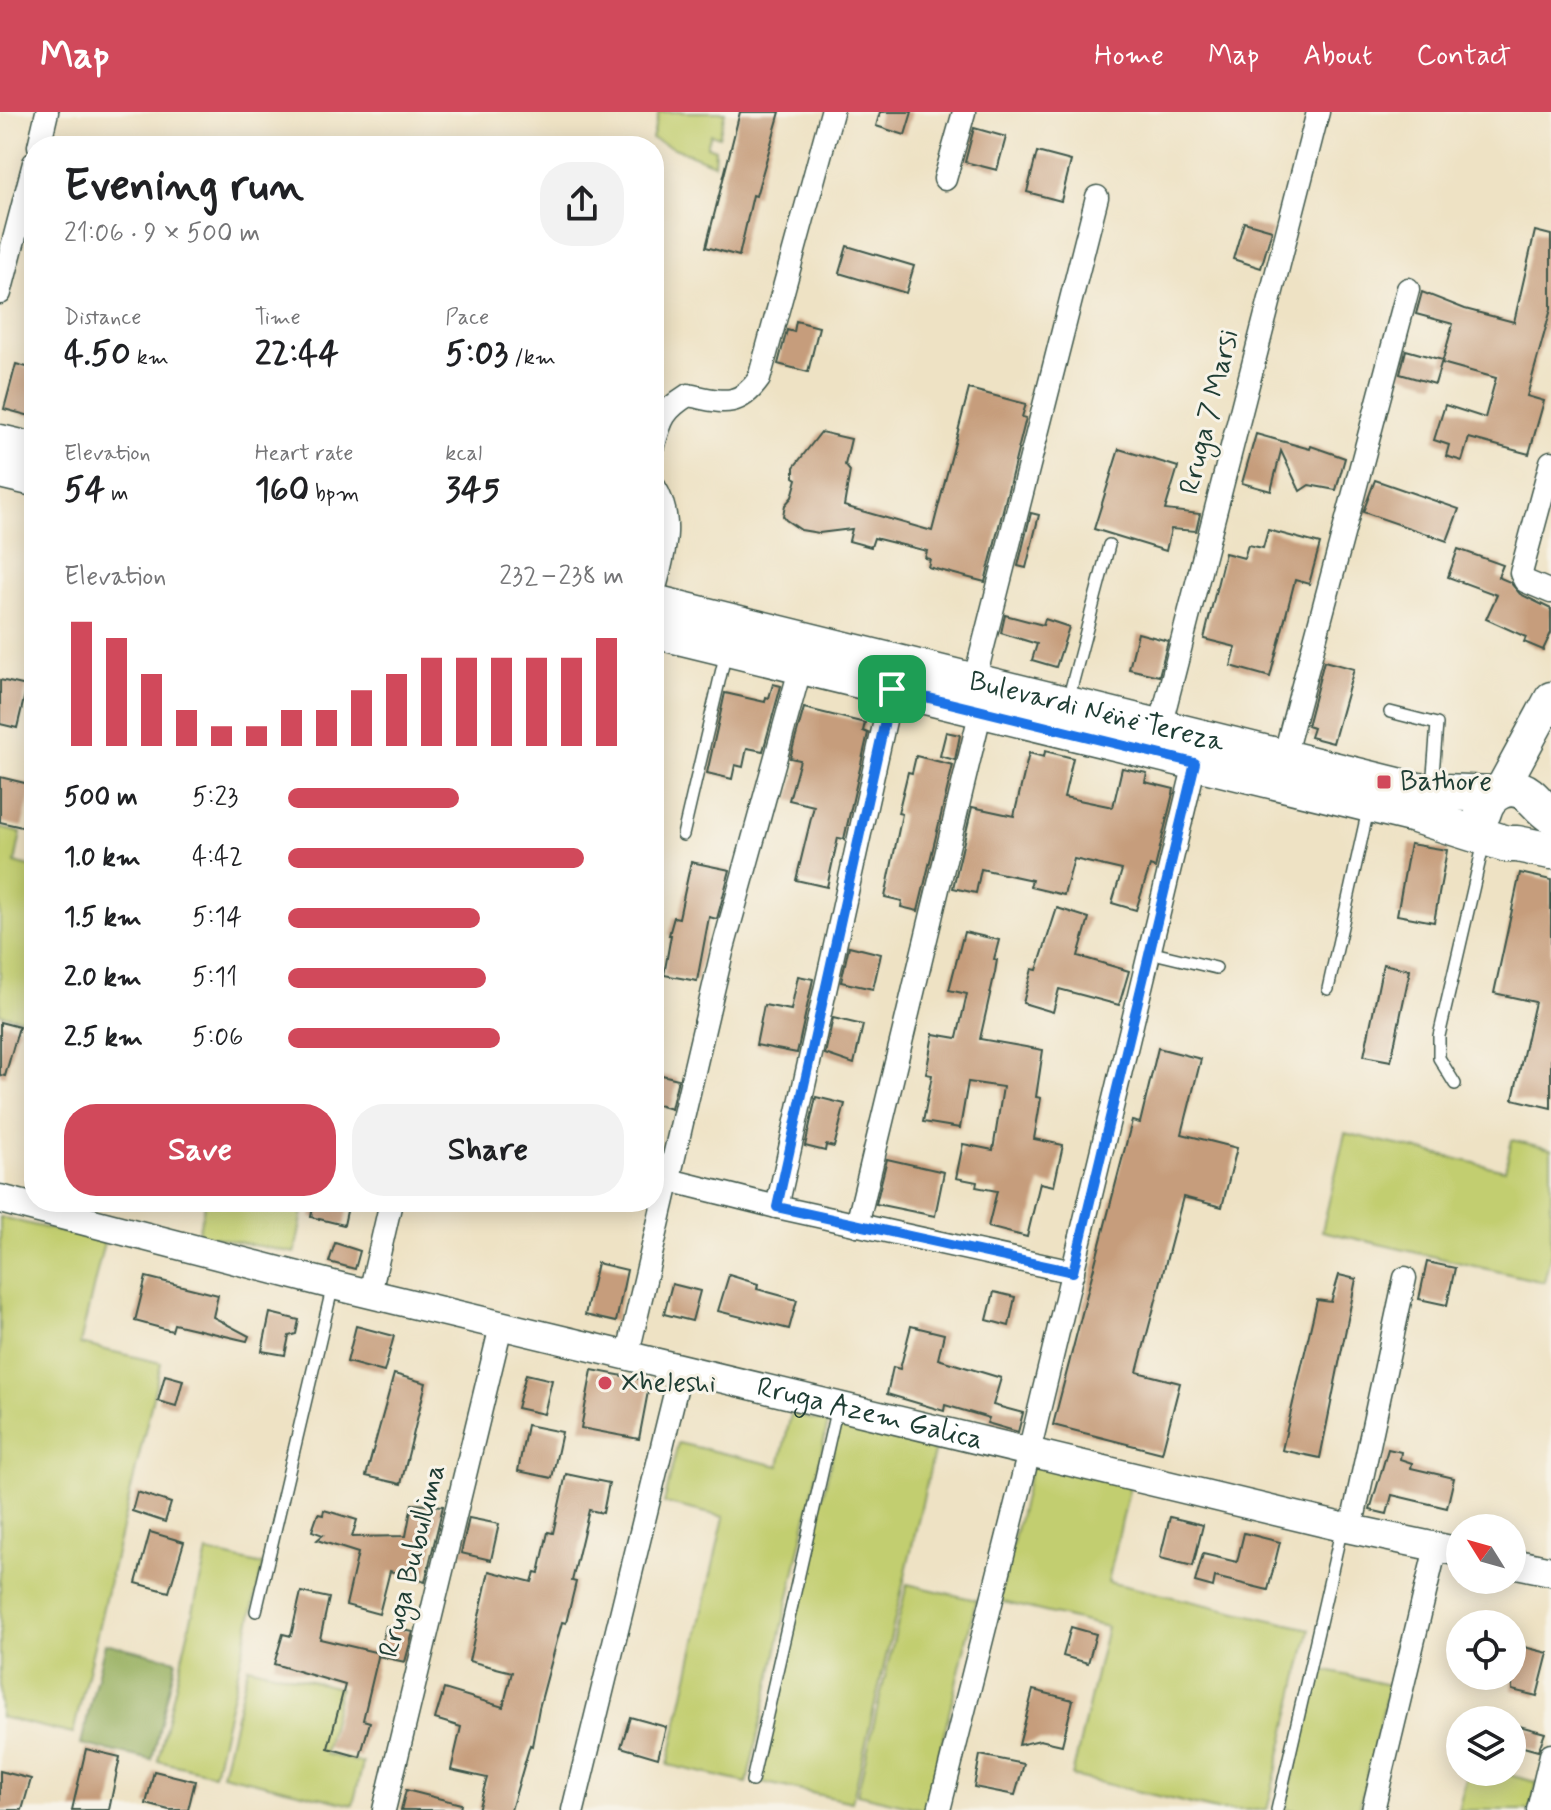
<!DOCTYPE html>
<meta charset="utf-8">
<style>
:root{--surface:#fff;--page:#f2f2f2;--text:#202124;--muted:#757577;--accent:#d1495b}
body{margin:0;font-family:Mynerve,sans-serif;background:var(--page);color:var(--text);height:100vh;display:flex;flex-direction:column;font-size:30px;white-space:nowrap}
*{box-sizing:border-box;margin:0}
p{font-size:26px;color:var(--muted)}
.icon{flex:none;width:44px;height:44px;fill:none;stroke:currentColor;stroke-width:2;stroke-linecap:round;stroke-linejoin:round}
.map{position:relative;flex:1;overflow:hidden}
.panel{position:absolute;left:24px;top:24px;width:640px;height:1076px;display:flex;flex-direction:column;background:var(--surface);border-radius:32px;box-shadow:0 4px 20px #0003}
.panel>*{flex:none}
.needle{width:52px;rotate:307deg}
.buttons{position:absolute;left:1446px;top:1402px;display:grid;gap:16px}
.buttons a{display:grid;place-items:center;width:80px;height:80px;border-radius:50%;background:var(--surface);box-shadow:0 4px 20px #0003;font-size:40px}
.pin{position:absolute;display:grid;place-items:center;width:68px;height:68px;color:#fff;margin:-34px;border-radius:16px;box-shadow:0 4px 12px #0006}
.round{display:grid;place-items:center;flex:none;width:84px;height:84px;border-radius:32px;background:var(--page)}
.summary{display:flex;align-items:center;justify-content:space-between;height:136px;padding:0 40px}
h1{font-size:44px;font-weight:700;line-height:60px}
.figures{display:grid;grid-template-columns:repeat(3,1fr);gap:12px;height:136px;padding:8px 40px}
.figures div{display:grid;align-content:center}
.figures b{font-size:34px;font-weight:700}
.figures small{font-size:22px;font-weight:400}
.figures p{font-size:22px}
.chart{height:224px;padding:16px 40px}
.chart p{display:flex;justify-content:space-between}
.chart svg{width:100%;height:144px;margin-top:8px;stroke:var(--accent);stroke-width:6}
.cta{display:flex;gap:16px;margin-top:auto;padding:16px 40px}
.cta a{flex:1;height:92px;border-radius:32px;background:var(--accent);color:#fff;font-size:32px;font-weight:700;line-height:92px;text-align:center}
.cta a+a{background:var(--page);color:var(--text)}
ul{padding:0 40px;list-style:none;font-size:26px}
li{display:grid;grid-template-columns:128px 96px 1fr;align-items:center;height:60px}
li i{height:20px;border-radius:10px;background:var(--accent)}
header{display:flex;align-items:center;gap:48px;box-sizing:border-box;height:112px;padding:0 40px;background:var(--accent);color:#fff}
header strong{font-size:38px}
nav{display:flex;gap:44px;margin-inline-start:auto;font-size:28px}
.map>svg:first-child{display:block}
</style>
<header>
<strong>Map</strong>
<nav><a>Home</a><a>Map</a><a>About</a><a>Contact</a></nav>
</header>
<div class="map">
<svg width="1551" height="1698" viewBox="0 0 1551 1698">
<rect width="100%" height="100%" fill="#f7f3e8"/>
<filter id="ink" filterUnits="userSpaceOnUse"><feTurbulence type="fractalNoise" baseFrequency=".0125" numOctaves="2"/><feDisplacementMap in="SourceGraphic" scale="16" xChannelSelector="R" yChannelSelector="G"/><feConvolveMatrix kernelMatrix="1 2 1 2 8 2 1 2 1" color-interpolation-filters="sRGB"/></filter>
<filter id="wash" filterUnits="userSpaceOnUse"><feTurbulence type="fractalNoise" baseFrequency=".006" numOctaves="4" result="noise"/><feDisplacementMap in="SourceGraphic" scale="32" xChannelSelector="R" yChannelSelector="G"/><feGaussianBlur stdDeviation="1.8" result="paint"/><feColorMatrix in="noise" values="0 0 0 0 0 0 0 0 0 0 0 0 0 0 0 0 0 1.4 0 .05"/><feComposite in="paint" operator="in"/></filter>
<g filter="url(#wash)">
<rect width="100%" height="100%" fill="#eee2c4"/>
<!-- green -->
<g fill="#c2ce70" stroke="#708652" stroke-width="2">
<path d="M 659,0 L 725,0 L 719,25 L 711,22 L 707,34 L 715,37 L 714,52 L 652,27 Z"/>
<path d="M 0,716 L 21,721 L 15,751 L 34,756 L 34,909 L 0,902 Z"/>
<path d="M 1345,1021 L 1505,1058 L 1512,1028 L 1551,1037 L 1551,1140 L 1544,1170 L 1322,1119 Z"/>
<path d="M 205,1090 L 305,1090 L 295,1141 L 198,1122 Z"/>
<path d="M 0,1105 L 104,1130 L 80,1232 L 161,1251 L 73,1622 L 0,1605 Z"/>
<path d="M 791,1302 L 828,1311 L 747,1671 L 668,1653 L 724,1405 L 664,1391 L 678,1331 L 779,1354 Z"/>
<path d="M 839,1314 L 935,1336 L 852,1690 L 757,1669 Z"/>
<path d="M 1032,1351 L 1130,1374 L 1108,1470 L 1310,1517 L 1267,1698 L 1217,1698 L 1072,1664 L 1107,1515 L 999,1489 Z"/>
<path d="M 207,1440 L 263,1453 L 214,1662 L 158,1649 Z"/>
<path d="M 907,1472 L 976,1488 L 926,1698 L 857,1682 Z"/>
<path d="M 248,1554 L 340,1576 L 325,1642 L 363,1651 L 353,1693 L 222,1662 Z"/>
<path d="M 1318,1557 L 1389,1573 L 1359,1698 L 1285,1698 Z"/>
<path d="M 1468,1660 L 1496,1660 L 1537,1670 L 1531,1698 L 1458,1698 Z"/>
</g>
<!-- forest -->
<path fill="#99b162" stroke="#5c774b" stroke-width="2" d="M 105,1531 L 176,1548 L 152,1648 L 81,1632 Z"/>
<g id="blocks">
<!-- building -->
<g fill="#c69d7c">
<path d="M 740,0 L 780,0 L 756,84 L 753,83 L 739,144 L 706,135 Z"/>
<path d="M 880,0 L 912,0 L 905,23 L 876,14 Z"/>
<path d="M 974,16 L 1006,25 L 997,58 L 965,50 Z"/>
<path d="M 1037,40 L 1071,49 L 1061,89 L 1027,80 Z"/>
<path d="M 1244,110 L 1272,118 L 1261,156 L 1233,147 Z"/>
<path d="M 1535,119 L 1551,123 L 1551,197 L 1527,284 L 1544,289 L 1529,342 L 1469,326 L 1462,349 L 1446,344 L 1449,333 L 1434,328 L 1445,293 L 1485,306 L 1496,266 L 1442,251 L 1453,212 L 1416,202 L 1422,180 L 1465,197 L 1514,210 Z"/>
<path d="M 847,134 L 914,154 L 906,181 L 839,161 Z"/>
<path d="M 796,209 L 819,215 L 808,260 L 778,252 L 787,218 L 794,220 Z"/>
<path d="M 1406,238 L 1442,248 L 1435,272 L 1400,262 Z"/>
<path d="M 16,252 L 34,257 L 34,305 L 4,297 Z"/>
<path d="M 969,277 L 1026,292 L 1022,305 L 1026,306 L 985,470 L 928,455 L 930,447 L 925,446 L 927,439 L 874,426 L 871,435 L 849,429 L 852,417 L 819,421 L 801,418 L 786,408 L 783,404 L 785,393 L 792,385 L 797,367 L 794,365 L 794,355 L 821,320 L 851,327 L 845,353 L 850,359 L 844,394 L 932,419 Z"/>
<path d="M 1256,322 L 1310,337 L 1311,334 L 1345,346 L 1336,378 L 1309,373 L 1300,379 L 1281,339 L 1271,379 L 1242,371 Z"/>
<path d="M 1119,337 L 1178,355 L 1165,398 L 1200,402 L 1196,419 L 1171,417 L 1166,439 L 1094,417 Z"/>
<path d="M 1375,368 L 1459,397 L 1447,429 L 1363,400 Z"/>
<path d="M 1031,401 L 1039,403 L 1026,456 L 1018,454 Z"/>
<path d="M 1268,418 L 1320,432 L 1309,472 L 1295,468 L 1270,565 L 1231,554 L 1236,535 L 1204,527 L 1225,441 L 1244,446 L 1248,433 L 1263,436 Z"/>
<path d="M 1458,437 L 1503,453 L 1498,465 L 1510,470 L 1520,482 L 1551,497 L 1551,521 L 1543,538 L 1524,530 L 1526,525 L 1486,507 L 1497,483 L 1448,465 Z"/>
<path d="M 1005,503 L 1043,513 L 1045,507 L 1069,515 L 1056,555 L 1032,548 L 1037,532 L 1001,521 Z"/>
<path d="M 1138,521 L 1168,529 L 1159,564 L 1129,557 Z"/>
<path d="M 1324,549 L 1354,557 L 1333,631 L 1310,625 L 1313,616 L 1307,614 Z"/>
<path d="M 0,568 L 27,574 L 17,616 L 0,612 Z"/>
<path d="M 773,572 L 781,574 L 763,639 L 747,636 L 743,655 L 735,653 L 732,667 L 707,661 L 725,581 L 765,590 L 766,585 L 769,586 Z"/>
<path d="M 804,596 L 865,611 L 863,619 L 868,621 L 844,727 L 838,726 L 827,775 L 796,768 L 814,694 L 789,688 L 800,648 L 790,646 Z"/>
<path d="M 946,620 L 960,623 L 955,648 L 940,644 Z"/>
<path d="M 1045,639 L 1073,646 L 1064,685 L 1113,695 L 1122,656 L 1147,661 L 1145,670 L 1174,677 L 1155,756 L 1150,754 L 1136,798 L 1112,791 L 1122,758 L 1074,747 L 1064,783 L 1030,775 L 1032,768 L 981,757 L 976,781 L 953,776 L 972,695 L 1014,704 L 1029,641 L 1044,645 Z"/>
<path d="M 916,644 L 953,653 L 918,799 L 901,795 L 902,789 L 885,785 L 902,702 L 898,701 L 908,660 L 912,661 Z"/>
<path d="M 0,665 L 33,673 L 22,715 L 0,710 Z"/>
<path d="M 1410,732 L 1447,738 L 1434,810 L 1397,803 Z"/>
<path d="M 691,750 L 730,758 L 717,807 L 709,805 L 697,869 L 664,863 L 671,823 L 669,823 L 674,805 L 679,806 Z"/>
<path d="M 1520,761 L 1551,768 L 1551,996 L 1513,987 L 1535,890 L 1494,881 Z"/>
<path d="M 1057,796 L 1089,806 L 1078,844 L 1129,859 L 1119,893 L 1059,877 L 1053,900 L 1023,891 L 1032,857 L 1037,858 Z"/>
<path d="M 964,820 L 999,828 L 994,847 L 997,848 L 995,860 L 980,927 L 1043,938 L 1036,985 L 1041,986 L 1034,1027 L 1063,1033 L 1054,1074 L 1040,1071 L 1027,1125 L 988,1115 L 997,1079 L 976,1075 L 977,1070 L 956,1066 L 963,1032 L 993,1038 L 1003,975 L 968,970 L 960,1016 L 923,1010 L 932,963 L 926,962 L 933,922 L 957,926 L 967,882 L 949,878 Z"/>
<path d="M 849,834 L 881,842 L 873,877 L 841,870 Z"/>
<path d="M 1383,852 L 1410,858 L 1391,949 L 1364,944 Z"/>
<path d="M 798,864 L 813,867 L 797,941 L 756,933 L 764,893 L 791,898 Z"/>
<path d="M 833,906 L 863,913 L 854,952 L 825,942 Z"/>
<path d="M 0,910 L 19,915 L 5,964 L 0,963 Z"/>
<path d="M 1158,936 L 1201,947 L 1182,1022 L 1237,1036 L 1222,1095 L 1183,1085 L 1137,1260 L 1180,1271 L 1162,1341 L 1053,1313 L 1132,1009 L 1140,1011 Z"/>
<path d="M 654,961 L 678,967 L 671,997 L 654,992 Z"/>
<path d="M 816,985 L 845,992 L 834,1035 L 826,1033 L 825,1039 L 805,1034 Z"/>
<path d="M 887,1047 L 944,1060 L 935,1104 L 876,1092 Z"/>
<path d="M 314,1090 L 349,1090 L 344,1113 L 311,1105 Z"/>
<path d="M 335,1131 L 360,1139 L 355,1157 L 329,1150 Z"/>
<path d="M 1427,1150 L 1455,1156 L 1447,1193 L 1419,1187 Z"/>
<path d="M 597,1151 L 627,1158 L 616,1210 L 585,1203 Z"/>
<path d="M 729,1163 L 758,1172 L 757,1177 L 797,1188 L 789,1217 L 718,1199 Z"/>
<path d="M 1339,1163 L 1356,1167 L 1320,1346 L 1282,1338 L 1317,1188 L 1331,1190 Z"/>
<path d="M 146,1165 L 218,1183 L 213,1205 L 249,1224 L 247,1229 L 174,1212 L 172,1219 L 135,1209 Z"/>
<path d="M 672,1172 L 700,1179 L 692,1209 L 664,1202 Z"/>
<path d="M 994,1180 L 1015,1185 L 1009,1214 L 987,1208 Z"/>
<path d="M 270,1201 L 299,1208 L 296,1222 L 289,1224 L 285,1243 L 262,1239 Z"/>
<path d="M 356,1214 L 394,1224 L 384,1260 L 347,1250 Z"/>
<path d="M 911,1214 L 944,1222 L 938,1247 L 1001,1266 L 993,1293 L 1023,1301 L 1018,1320 L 987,1311 L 989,1306 L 945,1293 L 944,1299 L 887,1282 L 893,1255 L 900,1257 Z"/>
<path d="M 592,1258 L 650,1269 L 639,1327 L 581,1316 Z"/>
<path d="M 394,1262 L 426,1271 L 401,1372 L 366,1364 Z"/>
<path d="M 526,1262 L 552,1268 L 544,1302 L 517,1296 Z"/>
<path d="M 165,1263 L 183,1268 L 176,1294 L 158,1289 Z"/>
<path d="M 527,1313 L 562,1320 L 552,1366 L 518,1359 Z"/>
<path d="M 1388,1337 L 1401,1340 L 1400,1347 L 1412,1351 L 1411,1356 L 1454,1366 L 1447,1396 L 1392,1383 L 1387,1402 L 1370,1398 Z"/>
<path d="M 566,1362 L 609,1371 L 603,1401 L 589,1398 L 572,1469 L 576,1470 L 566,1511 L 562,1510 L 539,1596 L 532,1634 L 530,1633 L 511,1698 L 478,1698 L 487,1666 L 451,1658 L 461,1615 L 435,1607 L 444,1577 L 503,1595 L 512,1560 L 469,1549 L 489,1459 L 532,1470 L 535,1460 L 539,1461 L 548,1420 L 553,1421 Z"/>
<path d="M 137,1380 L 171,1391 L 165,1410 L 132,1399 Z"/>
<path d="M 412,1392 L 443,1394 L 425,1470 L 390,1459 L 379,1502 L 346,1493 L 358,1441 L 317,1428 L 323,1423 L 312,1419 L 318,1402 L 323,1403 L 324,1398 L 357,1408 L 352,1425 L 406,1424 Z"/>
<path d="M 1170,1405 L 1203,1413 L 1193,1454 L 1160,1446 Z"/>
<path d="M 469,1406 L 499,1412 L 491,1448 L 461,1441 Z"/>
<path d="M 150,1420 L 184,1430 L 169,1480 L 136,1471 Z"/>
<path d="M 1244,1421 L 1280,1430 L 1268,1478 L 1215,1465 L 1213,1475 L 1195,1470 L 1203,1442 L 1237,1450 Z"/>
<path d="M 301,1480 L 329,1486 L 320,1527 L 379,1541 L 363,1608 L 370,1610 L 360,1645 L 328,1636 L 345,1573 L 274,1552 L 283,1522 L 291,1524 Z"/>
<path d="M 386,1514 L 413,1520 L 405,1550 L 378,1544 Z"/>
<path d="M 1071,1515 L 1096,1522 L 1088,1551 L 1063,1544 Z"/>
<path d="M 1512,1532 L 1548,1541 L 1537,1584 L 1512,1578 Z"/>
<path d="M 1033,1578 L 1073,1588 L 1062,1633 L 1040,1628 L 1019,1633 Z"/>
<path d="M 630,1605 L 666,1615 L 658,1646 L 621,1635 Z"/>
<path d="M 1512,1612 L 1545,1621 L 1538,1639 L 1512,1632 Z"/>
<path d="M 86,1637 L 120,1645 L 109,1698 L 72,1698 Z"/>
<path d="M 980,1643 L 1024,1652 L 1015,1683 L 974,1675 Z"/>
<path d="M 0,1659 L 31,1667 L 22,1698 L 0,1698 Z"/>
<path d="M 154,1659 L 195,1669 L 188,1698 L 169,1698 L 146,1692 Z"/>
<path d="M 406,1678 L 461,1692 L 460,1698 L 401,1698 Z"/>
</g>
</g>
</g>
<g filter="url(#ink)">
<use href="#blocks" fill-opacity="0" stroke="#3e564a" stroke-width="2"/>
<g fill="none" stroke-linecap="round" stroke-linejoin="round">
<!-- service casing -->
<g stroke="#3e564a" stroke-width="14">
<g id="service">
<path d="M 1068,588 L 1109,433"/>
<path d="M 1390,600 L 1437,612 L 1432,675"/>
<path d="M 683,723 L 726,540"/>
<path d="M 1149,840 L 1216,856"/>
<path d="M 1328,877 L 1368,698"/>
<path d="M 1455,972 L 1439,946 L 1439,924 L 1484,730"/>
<path d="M 256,1499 L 333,1173"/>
<path d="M 752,1669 L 837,1295"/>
<path d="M 1277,1698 L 1342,1415"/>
</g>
</g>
<!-- minor casing -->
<g stroke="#3e564a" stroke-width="25">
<g id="minor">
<path d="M 39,34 L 47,0"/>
<path d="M 945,67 L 964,0"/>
<path d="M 0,181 L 34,51"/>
<path d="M 654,333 C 661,306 664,298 688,283 C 720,289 737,298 759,267 L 832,0"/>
<path d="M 1551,350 L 1521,461 L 1525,469 L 1551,480"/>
<path d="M 654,374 C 676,408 663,444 654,480"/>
<path d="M 974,570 L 1097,85"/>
<path d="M 1160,615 L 1318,0"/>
<path d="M 1284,645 L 1408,177"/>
<path d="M 669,1068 L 777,1095 L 1073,1160"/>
<path d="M 777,1095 L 892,577"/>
<path d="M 857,1113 L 981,598"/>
<path d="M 370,1181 L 391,1090"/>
<path d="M 627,1245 L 722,840 L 801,554"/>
<path d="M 1351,1417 L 1405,1166"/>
<path d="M 384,1698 L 501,1214"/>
<path d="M 573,1698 L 681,1257"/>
<path d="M 939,1698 L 1029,1340 L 1195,651"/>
<path d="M 1373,1698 L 1436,1435"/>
<path d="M 1538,1698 L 1551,1643"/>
</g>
</g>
<!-- tertiary casing -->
<g stroke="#3e564a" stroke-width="31">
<g id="tertiary">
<path id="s1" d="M 0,1087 L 333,1173 L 1342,1415 L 1460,1440"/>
<path d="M 1512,1451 L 1551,1459"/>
</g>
</g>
<!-- secondary casing -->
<g stroke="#3e564a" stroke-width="35">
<path id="secondary" d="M 1501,678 L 1551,586"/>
</g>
<!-- primary casing -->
<g stroke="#3e564a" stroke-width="39">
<g id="primary">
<path d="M 0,331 L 34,339"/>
<path d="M 0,358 L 34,366"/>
<path id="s2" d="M 654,491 L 1418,679 L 1493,682"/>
<path d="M 654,518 L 1415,703 L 1507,732 L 1517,732 L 1551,739"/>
<path d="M 1483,700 C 1488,680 1510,669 1528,682 C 1537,689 1541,697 1551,703"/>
</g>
</g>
<!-- service -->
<use href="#service" stroke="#fff" stroke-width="11"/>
<!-- minor -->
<use href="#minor" stroke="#fff" stroke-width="22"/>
<!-- tertiary -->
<use href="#tertiary" stroke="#fff" stroke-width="28"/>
<!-- secondary -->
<use href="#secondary" stroke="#fff" stroke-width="32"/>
<!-- primary -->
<use href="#primary" stroke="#fff" stroke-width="36"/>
</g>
</g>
<g fill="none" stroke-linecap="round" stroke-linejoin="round" filter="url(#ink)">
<!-- route casing -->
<g stroke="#fff" stroke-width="16">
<path id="route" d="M 892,577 L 1195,651 L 1073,1160 L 777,1095 Z"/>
</g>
<!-- route -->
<use href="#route" stroke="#1a73e8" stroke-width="10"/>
</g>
<!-- markers -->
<g fill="#d1495b" stroke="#f7f3e8" stroke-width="3">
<rect x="1376" y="662" width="16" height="16" rx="4"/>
<circle cx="605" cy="1271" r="8"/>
</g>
<g text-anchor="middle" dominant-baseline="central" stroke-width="6" stroke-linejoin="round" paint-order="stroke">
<!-- street labels -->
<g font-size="28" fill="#1f3d34" stroke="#f7f3e8">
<text transform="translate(1210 300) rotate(-76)">Rruga 7 Marsi</text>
<text stroke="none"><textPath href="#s2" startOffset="456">Bulevardi Nënë Tereza</textPath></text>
<text stroke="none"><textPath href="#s1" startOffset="896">Rruga Azem Galica</textPath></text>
<text transform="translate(413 1449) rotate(-76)">Rruga Bubullima</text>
</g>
<!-- poi labels -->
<g font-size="28" fill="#1f3d34" stroke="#f7f3e8" text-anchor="start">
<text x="1400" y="670">Bathore</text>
<text x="621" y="1271">Xheleshi</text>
</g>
</g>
</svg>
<div class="buttons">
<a><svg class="needle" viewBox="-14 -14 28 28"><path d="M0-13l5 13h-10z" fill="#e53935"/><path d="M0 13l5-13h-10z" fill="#757577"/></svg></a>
<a><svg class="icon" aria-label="locate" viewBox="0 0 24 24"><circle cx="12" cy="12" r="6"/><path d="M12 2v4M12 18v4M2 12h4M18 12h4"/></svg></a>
<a><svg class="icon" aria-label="layers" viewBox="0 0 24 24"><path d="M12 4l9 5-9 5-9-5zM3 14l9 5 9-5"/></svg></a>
</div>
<div class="pin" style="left:892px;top:577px;background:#1e9e55"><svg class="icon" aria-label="arrive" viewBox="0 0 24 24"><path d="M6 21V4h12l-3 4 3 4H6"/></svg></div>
<section class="panel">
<div class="summary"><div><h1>Evening run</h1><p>21:06 · 9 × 500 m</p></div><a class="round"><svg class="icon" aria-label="share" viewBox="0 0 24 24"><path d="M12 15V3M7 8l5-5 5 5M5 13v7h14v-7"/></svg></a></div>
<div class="figures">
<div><p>Distance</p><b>4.50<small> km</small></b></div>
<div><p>Time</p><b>22:44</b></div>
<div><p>Pace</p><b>5:03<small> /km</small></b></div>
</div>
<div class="figures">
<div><p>Elevation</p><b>54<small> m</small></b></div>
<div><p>Heart rate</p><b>160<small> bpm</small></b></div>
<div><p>kcal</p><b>345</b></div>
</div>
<div class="chart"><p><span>Elevation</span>232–238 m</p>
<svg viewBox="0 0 160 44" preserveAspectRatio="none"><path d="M5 44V6M15 44V11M25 44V22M35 44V33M45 44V38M55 44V38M65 44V33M75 44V33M85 44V27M95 44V22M105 44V17M115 44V17M125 44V17M135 44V17M145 44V17M155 44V11"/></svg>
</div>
<ul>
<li><b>500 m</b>5:23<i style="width:51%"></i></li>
<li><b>1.0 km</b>4:42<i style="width:88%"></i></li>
<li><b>1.5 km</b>5:14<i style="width:57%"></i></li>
<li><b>2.0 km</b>5:11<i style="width:59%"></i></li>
<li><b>2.5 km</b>5:06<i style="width:63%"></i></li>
</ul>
<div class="cta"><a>Save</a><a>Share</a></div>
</section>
</div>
